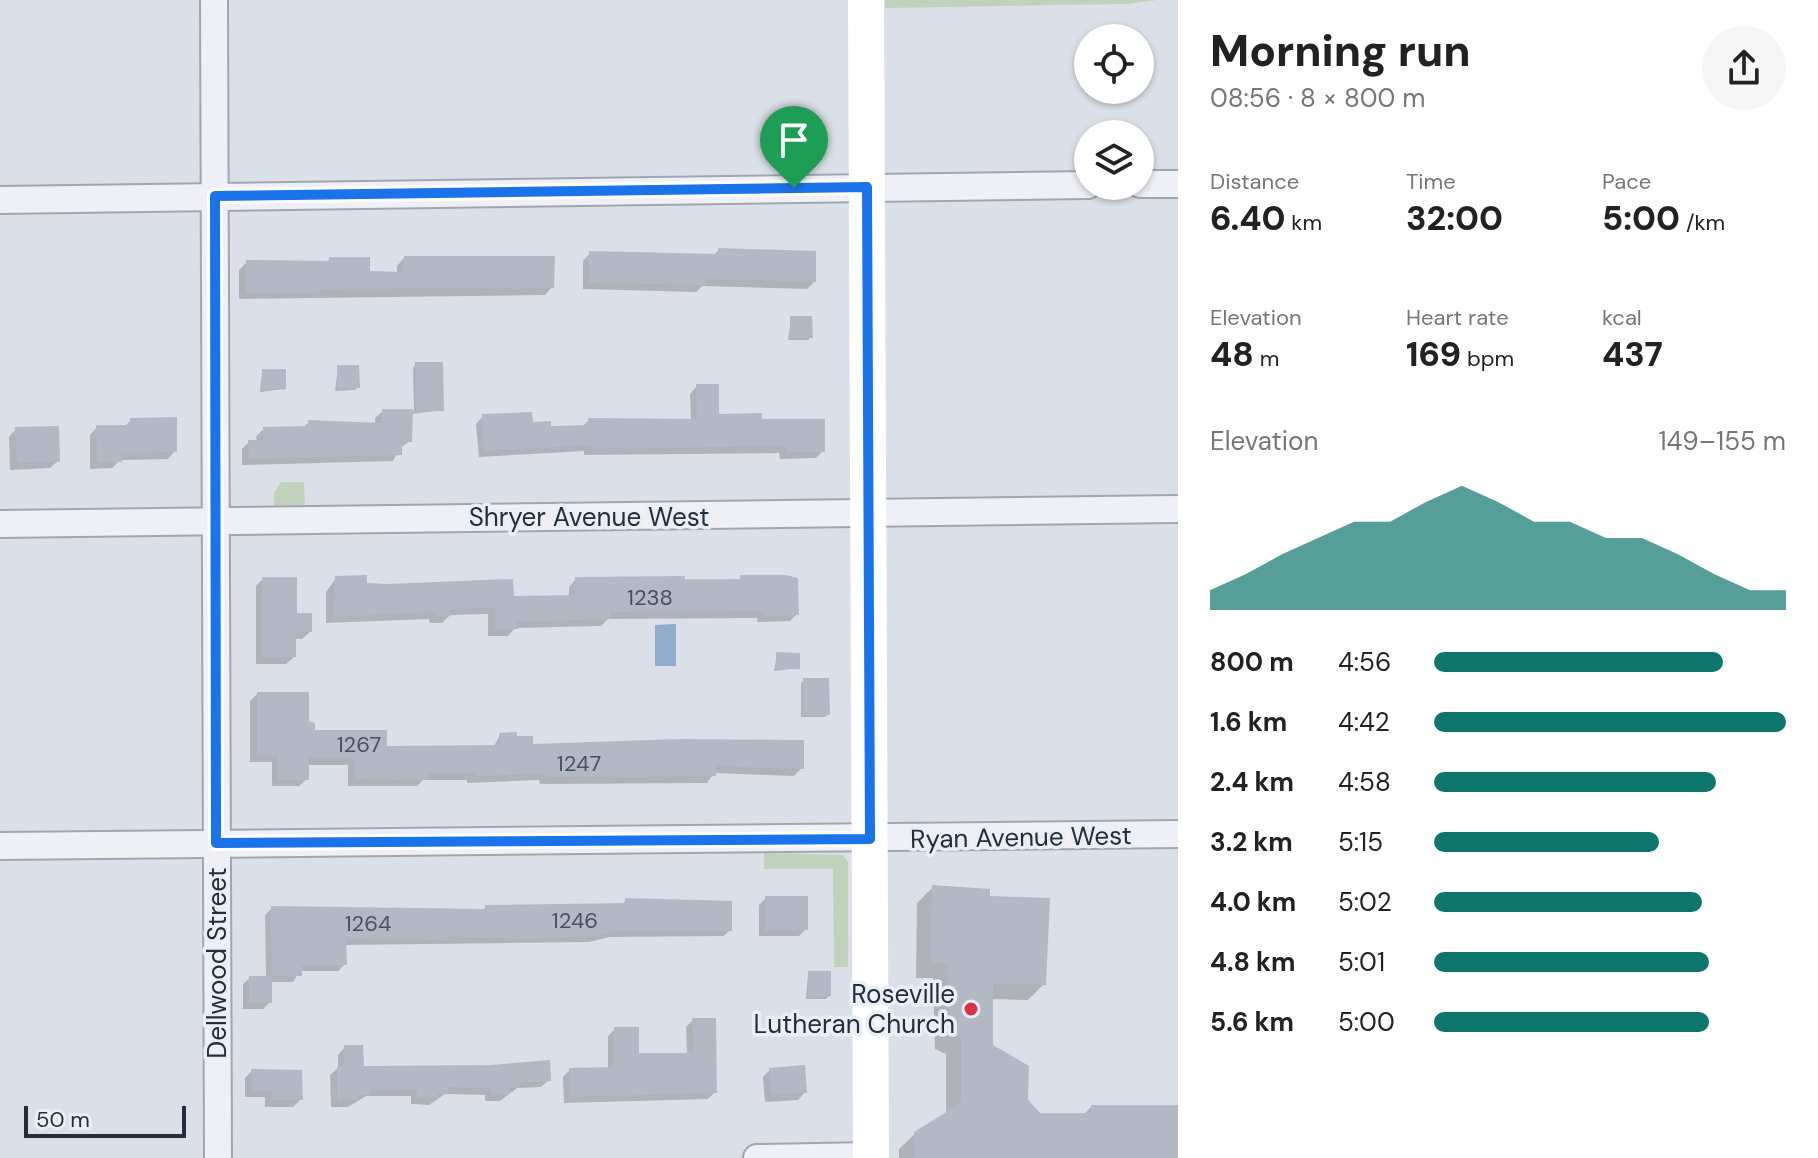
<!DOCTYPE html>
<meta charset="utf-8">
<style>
:root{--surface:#fff;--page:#f6f6f6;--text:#222;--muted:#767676;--accent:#0f766e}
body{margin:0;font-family:"DM Sans",sans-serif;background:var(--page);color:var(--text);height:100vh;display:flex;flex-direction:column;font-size:30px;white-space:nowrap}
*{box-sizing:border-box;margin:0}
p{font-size:26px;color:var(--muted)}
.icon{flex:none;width:44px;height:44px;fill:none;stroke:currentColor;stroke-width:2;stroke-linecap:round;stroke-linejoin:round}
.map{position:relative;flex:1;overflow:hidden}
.drawer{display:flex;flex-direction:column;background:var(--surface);width:640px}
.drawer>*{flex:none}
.fabs{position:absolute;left:1074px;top:24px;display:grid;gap:16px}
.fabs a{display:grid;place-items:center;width:80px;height:80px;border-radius:50%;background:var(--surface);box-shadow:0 2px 6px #0004;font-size:40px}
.scale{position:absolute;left:24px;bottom:20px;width:162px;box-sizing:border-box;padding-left:8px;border:4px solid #242d3e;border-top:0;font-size:22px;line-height:28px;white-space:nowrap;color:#242d3e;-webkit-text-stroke:6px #eaeef5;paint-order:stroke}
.pin{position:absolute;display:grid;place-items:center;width:68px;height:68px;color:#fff;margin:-82px -34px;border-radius:50% 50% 50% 0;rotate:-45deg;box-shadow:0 0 8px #0007}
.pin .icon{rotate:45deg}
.round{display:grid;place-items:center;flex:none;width:84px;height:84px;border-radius:42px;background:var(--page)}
.overview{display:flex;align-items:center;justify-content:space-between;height:136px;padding:0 32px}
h1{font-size:44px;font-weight:800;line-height:60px}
.figures{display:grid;grid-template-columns:repeat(3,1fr);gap:12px;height:136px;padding:8px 32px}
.figures div{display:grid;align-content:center}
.figures b{font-size:34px;font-weight:800}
.figures small{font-size:22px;font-weight:400}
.figures p{font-size:22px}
.chart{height:224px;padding:16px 32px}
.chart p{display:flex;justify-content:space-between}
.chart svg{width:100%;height:144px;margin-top:8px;fill:var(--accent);opacity:.7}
ul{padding:0 32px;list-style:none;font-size:26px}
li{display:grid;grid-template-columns:128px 96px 1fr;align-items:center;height:60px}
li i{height:20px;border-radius:10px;background:var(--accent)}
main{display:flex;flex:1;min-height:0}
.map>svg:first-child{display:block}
</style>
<main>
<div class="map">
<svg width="1178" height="1158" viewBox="0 0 1178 1158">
<rect width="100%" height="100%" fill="#dbdfe7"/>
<!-- green -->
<g fill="#c0d2bb">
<path d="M 885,0 L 1157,0 L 1127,4 L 885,8 Z"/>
<path d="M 281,482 L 304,482 L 305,505 L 274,506 L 274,493 Z"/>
<path d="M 764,853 L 843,855 L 848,862 L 848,967 L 834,967 L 833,869 L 764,869 Z"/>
</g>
<!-- water -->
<path fill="#92accb" d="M 676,624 L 676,666 L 655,666 L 655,625 Z"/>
<!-- shadow -->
<g fill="#0003">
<path d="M 719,250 L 814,282 L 807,289 L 702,286 L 696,292 L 583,289 L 583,261 L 590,253 L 713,256 Z"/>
<path d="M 404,258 L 552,287 L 545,295 L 239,299 L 239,270 L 247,262 L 326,263 L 330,259 L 368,273 L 397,274 L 397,266 Z"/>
<path d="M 791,318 L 811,337 L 808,340 L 788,340 Z"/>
<path d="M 416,364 L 442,410 L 411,414 L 410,441 L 400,448 L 393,461 L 242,465 L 242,449 L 249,442 L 257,442 L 256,436 L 264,429 L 303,428 L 309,422 L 375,425 L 375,418 L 383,411 L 414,411 L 413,368 Z"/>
<path d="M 338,367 L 358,387 L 355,390 L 335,391 Z"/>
<path d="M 262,371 L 284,389 L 260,392 Z"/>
<path d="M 697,386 L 717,416 L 760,421 L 823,451 L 816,458 L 780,459 L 779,453 L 584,455 L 584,451 L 479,457 L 476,424 L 483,416 L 549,428 L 582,427 L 589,420 L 691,421 L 690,394 Z"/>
<path d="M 131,420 L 175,451 L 168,459 L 120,460 L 112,468 L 90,469 L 90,435 L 97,427 L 124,427 Z"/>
<path d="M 16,429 L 58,461 L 50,468 L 10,470 L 9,437 Z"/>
<path d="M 336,578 L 365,585 L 512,598 L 569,597 L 569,587 L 576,579 L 796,580 L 797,614 L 790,621 L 758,622 L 757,618 L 608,619 L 601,626 L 515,628 L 508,636 L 488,636 L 488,614 L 450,615 L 442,623 L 430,623 L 429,619 L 326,623 L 326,592 Z"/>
<path d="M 263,579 L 310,632 L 302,639 L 294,639 L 294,657 L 286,664 L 256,664 L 256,586 Z"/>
<path d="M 777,654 L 798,668 L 774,671 Z"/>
<path d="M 804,680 L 828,714 L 825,717 L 801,717 L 801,683 Z"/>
<path d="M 257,694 L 307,723 L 313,732 L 385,748 L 493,748 L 500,735 L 531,746 L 802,768 L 794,776 L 714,773 L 707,783 L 540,784 L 539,780 L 467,783 L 467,780 L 423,780 L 417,786 L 348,786 L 348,765 L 307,765 L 307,779 L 299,786 L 272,786 L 272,762 L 250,762 L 250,701 Z"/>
<path d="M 933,887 L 988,898 L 1044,984 L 1028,1000 L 991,999 L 991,1047 L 1039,1115 L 1083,1115 L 1091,1107 L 1178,1107 L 1178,1158 L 899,1158 L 899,1149 L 915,1134 L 946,1114 L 946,1054 L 935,1049 L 933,978 L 916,978 L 917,903 Z"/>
<path d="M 766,898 L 806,929 L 799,936 L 759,936 L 759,905 Z"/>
<path d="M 626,900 L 730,930 L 724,936 L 609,937 L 589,942 L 344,945 L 345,964 L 338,971 L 300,971 L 293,982 L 270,982 L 270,1002 L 263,1009 L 243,1009 L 243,984 L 250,978 L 266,978 L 265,915 L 272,908 L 482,911 L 486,907 L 621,906 Z"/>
<path d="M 808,973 L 829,996 L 826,999 L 806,999 Z"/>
<path d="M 693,1020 L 715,1092 L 708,1099 L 564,1103 L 563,1077 L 570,1070 L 608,1069 L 608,1036 L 615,1029 L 637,1055 L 687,1055 L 686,1027 Z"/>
<path d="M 345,1047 L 362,1068 L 549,1080 L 541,1087 L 517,1088 L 500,1101 L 485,1101 L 485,1095 L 445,1094 L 429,1105 L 411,1104 L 411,1096 L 366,1096 L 348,1107 L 331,1107 L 330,1075 L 338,1068 L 338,1055 Z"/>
<path d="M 770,1070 L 805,1092 L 798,1100 L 765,1102 L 763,1077 Z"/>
<path d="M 252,1071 L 301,1099 L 293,1107 L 265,1107 L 265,1097 L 245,1097 L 245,1078 Z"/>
</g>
<!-- building -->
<g fill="#b2b8c4">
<path d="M 718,248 L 816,251 L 816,282 L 706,279 L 705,285 L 589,283 L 589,251 L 718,254 Z"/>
<path d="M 404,256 L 555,256 L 554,288 L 319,289 L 319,293 L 246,293 L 246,260 L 329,261 L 329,257 L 370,257 L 370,271 L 403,272 Z"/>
<path d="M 790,316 L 812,316 L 813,338 L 790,338 Z"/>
<path d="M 415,362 L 443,362 L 444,411 L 416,412 Z"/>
<path d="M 337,365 L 359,365 L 360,388 L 338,388 Z"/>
<path d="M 262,369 L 286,369 L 286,389 L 262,390 Z"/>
<path d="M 696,384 L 719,384 L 719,414 L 762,413 L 762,419 L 825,419 L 825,452 L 786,452 L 786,446 L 591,449 L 590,445 L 485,451 L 483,442 L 482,414 L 532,412 L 533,422 L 551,421 L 551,426 L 588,425 L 588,418 L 697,419 Z"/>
<path d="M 382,409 L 413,409 L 412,442 L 402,442 L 402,455 L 249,459 L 248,440 L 263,440 L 263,427 L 308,426 L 308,420 L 382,423 Z"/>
<path d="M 177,417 L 177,452 L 121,453 L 122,462 L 97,462 L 96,425 L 130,425 L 130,418 Z"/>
<path d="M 59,426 L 60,462 L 17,463 L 15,427 Z"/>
<path d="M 367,575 L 367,583 L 387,584 L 513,579 L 514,596 L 576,595 L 575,577 L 685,576 L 685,580 L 740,579 L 740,575 L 786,575 L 798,578 L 799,615 L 764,616 L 764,611 L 610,612 L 610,619 L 517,622 L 517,629 L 495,630 L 494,608 L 451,609 L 451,616 L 438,617 L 436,612 L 333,617 L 335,576 Z"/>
<path d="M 262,577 L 297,577 L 297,613 L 312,613 L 312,632 L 296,632 L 296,657 L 262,657 Z"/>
<path d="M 776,652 L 800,653 L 800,669 L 776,669 Z"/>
<path d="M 803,678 L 829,678 L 830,715 L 803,715 Z"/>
<path d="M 257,692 L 309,692 L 309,721 L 315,723 L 315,730 L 387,730 L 387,746 L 500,745 L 499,733 L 517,732 L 517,736 L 533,736 L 533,744 L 680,739 L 804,740 L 804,769 L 716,766 L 716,776 L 546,777 L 546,774 L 474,776 L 474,773 L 428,774 L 426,779 L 398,780 L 354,779 L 354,758 L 309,758 L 309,780 L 278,780 L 278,756 L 257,755 Z"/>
<path d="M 932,885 L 990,889 L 990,896 L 1050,898 L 1046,985 L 993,984 L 993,1045 L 1029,1066 L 1028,1100 L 1040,1113 L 1091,1113 L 1091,1105 L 1178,1105 L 1178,1158 L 914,1158 L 914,1132 L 961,1103 L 961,1039 L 950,1034 L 947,963 L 930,963 Z"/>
<rect x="765" y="896" width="43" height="34"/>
<path d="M 625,898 L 732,901 L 732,931 L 617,931 L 597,936 L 528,939 L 449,936 L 449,940 L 346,939 L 347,965 L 302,965 L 302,976 L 272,976 L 272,1003 L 249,1003 L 249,976 L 272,976 L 271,906 L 485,909 L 485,905 L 625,903 Z"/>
<path d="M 808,971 L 831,971 L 831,996 L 808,997 Z"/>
<path d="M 692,1018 L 716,1018 L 717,1093 L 570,1097 L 569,1068 L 614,1067 L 614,1027 L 639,1027 L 639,1053 L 693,1053 Z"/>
<path d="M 344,1045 L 363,1045 L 364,1066 L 491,1065 L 550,1060 L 551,1081 L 520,1082 L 520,1088 L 509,1088 L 510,1094 L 491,1095 L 491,1088 L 448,1087 L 448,1093 L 438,1093 L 438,1098 L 417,1097 L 417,1089 L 370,1090 L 370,1095 L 357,1095 L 358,1100 L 337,1101 L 337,1066 L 344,1066 Z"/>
<path d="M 805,1065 L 807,1093 L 771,1095 L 769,1068 Z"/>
<path d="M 251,1069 L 302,1070 L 303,1100 L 272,1100 L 272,1091 L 252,1091 Z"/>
</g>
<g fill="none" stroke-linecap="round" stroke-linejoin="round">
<!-- street casing -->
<g stroke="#a0a6b1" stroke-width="30">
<g id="street">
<path d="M 214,0 L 218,1158"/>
<path d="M 1140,184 L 1178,184"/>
<path d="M 0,200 L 1088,185"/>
<path d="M 0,524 L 1178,509"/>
<path d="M 0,846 L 1178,834"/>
<path d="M 757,1158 L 871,1156"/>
</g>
</g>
<!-- street -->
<use href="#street" stroke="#eef0f5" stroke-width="26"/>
<!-- secondary -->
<path stroke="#fff" stroke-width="36" d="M 866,0 L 871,1158"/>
</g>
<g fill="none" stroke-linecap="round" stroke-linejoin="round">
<!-- route casing -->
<g stroke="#fff" stroke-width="16">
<path id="route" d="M 867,187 L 870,839 L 216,843 L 215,196 Z"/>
</g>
<!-- route -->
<use href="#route" stroke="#1a73e8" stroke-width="10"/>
</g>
<!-- markers -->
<circle fill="#d83446" stroke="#eaeef5" stroke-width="3" cx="971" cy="1009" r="8"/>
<g text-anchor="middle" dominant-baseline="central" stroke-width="7" stroke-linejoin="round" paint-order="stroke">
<!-- number labels -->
<g font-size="22" fill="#485060">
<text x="650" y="597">1238</text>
<text x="359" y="744">1267</text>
<text x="579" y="763">1247</text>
<text x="575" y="920">1246</text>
<text x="368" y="923">1264</text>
</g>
<!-- street labels -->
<g font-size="26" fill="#242d3e" stroke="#eaeef5">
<text x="589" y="517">Shryer Avenue West</text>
<text transform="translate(1021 837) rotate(-1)">Ryan Avenue West</text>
<text transform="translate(217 963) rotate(-90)">Dellwood Street</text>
</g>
<!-- poi labels -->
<g font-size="26" fill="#242d3e" stroke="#eaeef5" text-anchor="end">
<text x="955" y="994">Roseville<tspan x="955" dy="30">Lutheran Church</tspan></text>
</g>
</g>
</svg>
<div class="fabs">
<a><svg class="icon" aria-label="locate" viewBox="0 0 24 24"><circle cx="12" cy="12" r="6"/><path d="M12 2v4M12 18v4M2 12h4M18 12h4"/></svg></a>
<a><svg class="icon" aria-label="layers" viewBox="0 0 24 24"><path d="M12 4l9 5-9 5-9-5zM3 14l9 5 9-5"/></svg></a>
</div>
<div class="scale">50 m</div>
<div class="pin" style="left:794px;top:188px;background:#1e9e55"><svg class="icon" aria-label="arrive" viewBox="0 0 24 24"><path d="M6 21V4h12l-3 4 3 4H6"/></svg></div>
</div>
<section class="drawer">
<div class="overview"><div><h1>Morning run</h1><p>08:56 · 8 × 800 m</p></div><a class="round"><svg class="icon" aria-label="share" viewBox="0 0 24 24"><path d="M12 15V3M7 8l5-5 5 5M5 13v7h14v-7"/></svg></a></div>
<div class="figures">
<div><p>Distance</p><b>6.40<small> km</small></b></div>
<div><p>Time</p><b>32:00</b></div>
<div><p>Pace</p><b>5:00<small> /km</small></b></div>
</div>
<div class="figures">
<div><p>Elevation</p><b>48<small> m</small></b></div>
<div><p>Heart rate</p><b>169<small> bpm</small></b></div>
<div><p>kcal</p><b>437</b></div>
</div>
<div class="chart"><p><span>Elevation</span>149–155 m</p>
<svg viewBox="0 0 160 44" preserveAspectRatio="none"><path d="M0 44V38L10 33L20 27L30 22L40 17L50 17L60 11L70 6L80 11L90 17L100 17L110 22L120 22L130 27L140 33L150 38L160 38V44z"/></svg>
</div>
<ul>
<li><b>800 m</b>4:56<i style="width:82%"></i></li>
<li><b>1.6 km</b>4:42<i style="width:100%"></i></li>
<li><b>2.4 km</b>4:58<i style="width:80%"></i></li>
<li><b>3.2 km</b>5:15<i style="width:64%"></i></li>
<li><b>4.0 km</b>5:02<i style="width:76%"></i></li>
<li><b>4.8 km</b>5:01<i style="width:78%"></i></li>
<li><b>5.6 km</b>5:00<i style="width:78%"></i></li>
</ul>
</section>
</main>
